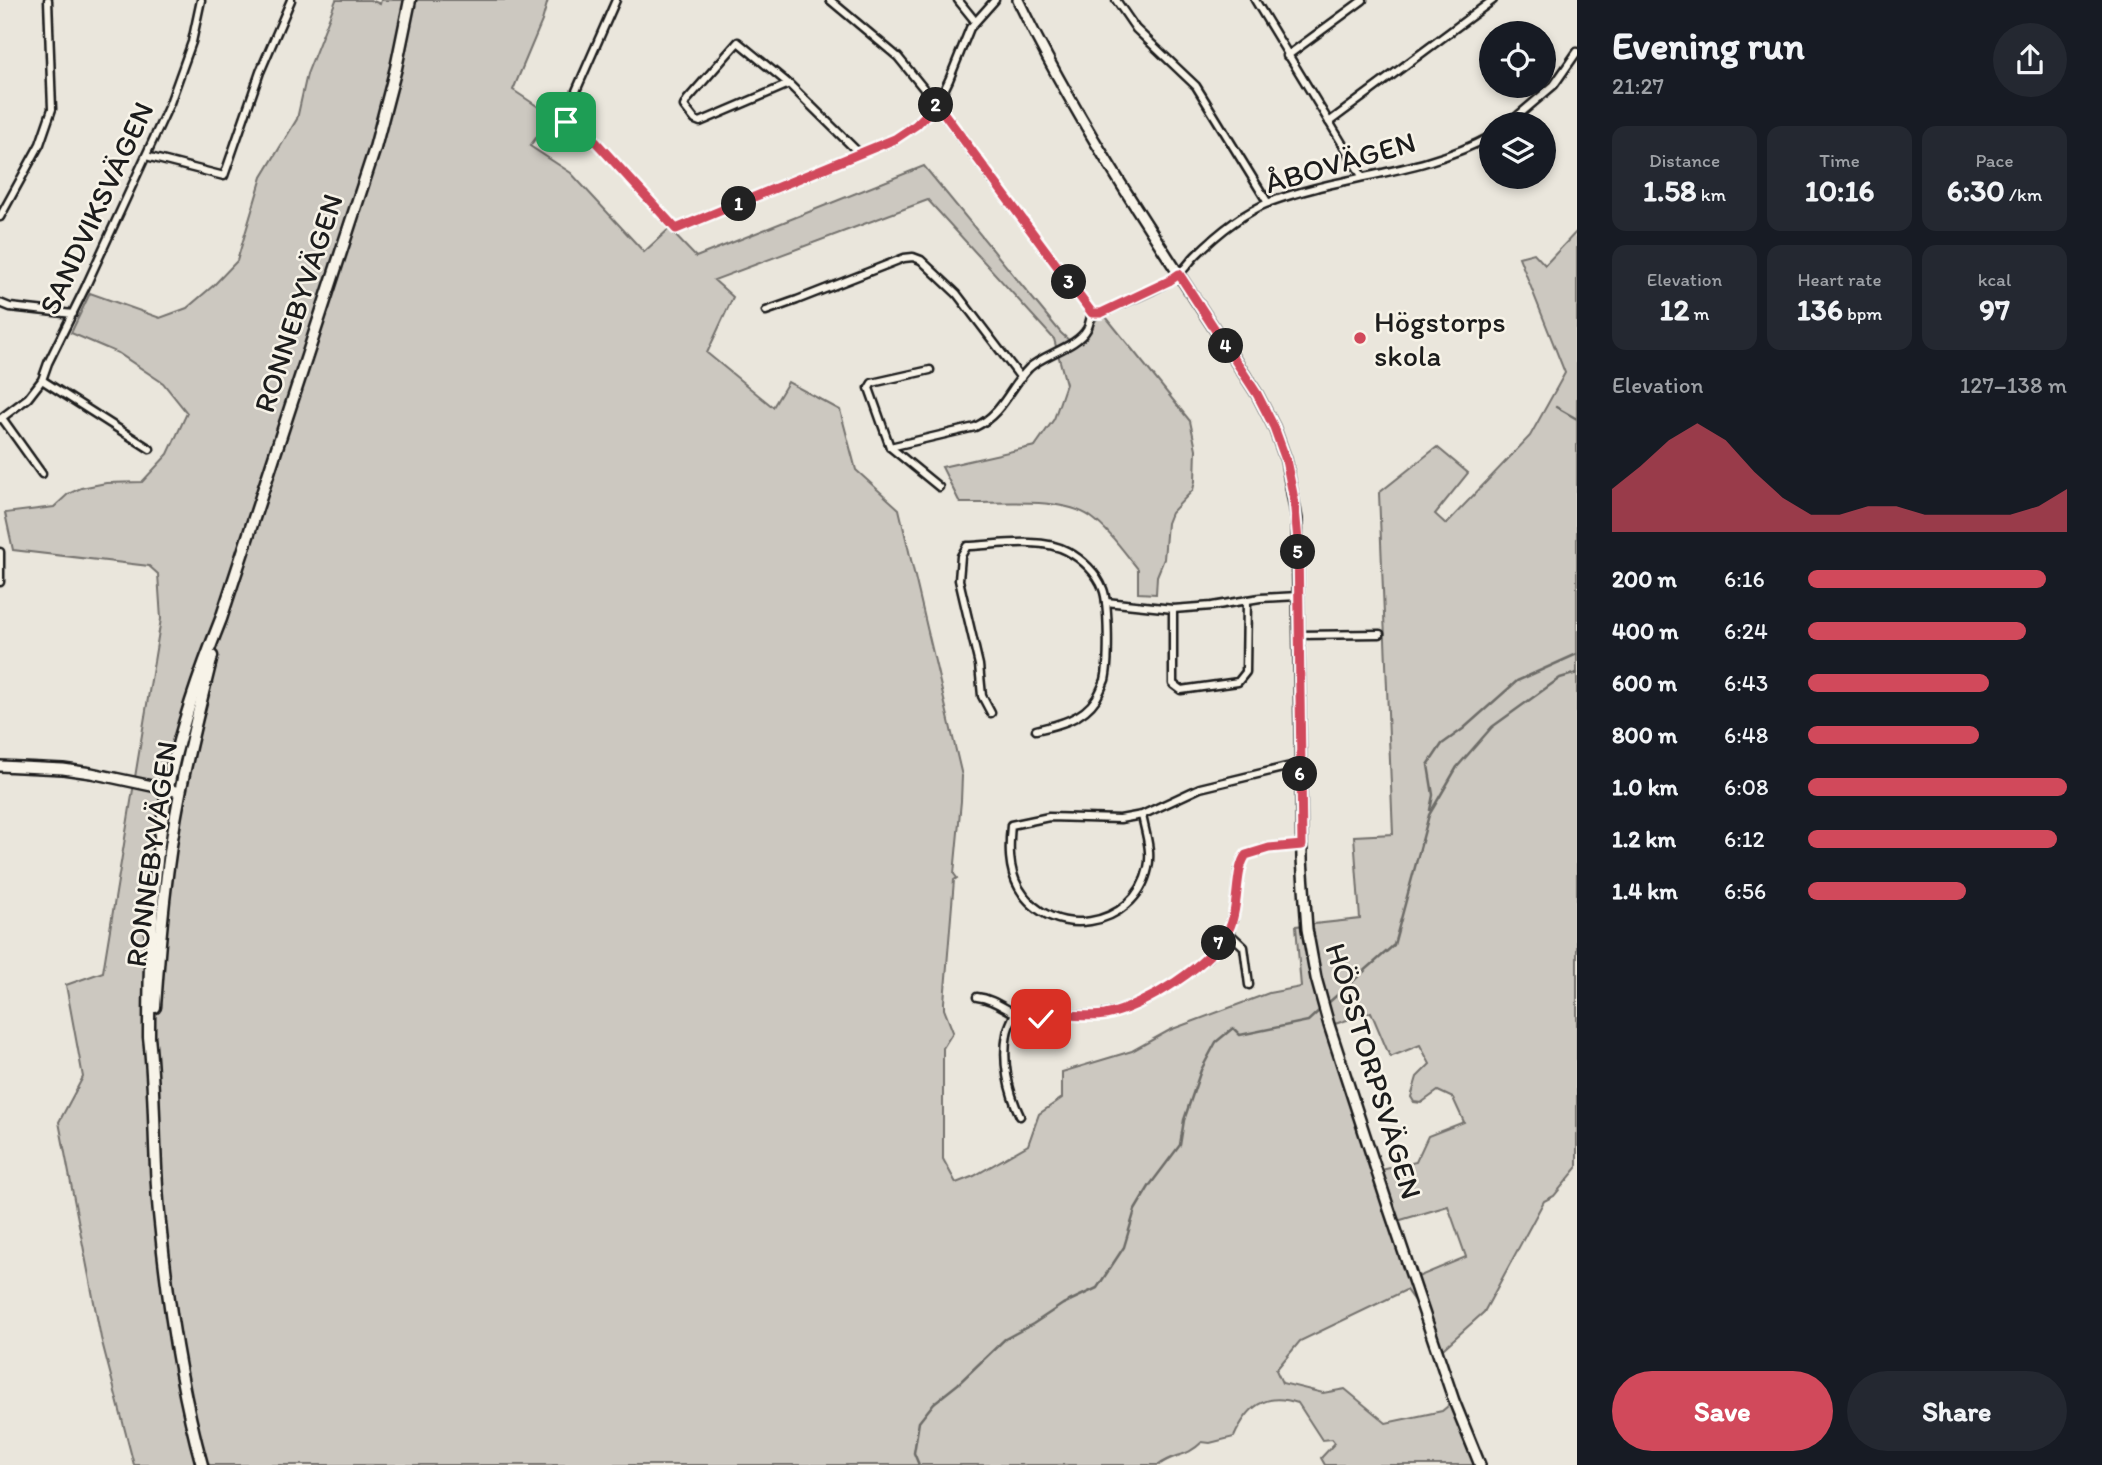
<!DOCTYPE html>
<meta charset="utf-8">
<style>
:root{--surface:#171b24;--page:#242831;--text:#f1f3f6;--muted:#9ea1a6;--accent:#d1495b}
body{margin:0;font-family:Itim,sans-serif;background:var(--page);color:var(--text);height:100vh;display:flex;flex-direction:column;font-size:26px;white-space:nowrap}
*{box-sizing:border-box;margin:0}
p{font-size:23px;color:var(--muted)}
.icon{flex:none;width:38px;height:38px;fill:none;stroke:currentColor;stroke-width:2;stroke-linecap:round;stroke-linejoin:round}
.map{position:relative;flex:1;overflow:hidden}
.drawer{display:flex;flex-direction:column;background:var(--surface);width:525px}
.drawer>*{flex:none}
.fabs{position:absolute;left:1479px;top:21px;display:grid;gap:14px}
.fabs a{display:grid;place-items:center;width:77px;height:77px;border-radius:50%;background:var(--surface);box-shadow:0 4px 10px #0003;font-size:35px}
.pin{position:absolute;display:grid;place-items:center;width:60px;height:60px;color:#fff;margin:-30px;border-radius:14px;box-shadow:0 4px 10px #0006}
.km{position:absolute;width:35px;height:35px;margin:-18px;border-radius:50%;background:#222;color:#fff;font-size:19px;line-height:35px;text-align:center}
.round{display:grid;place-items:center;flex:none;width:74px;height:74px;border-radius:37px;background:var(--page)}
.headline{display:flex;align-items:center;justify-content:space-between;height:119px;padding:0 35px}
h1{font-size:38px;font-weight:700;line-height:52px}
.figures{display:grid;grid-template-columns:repeat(3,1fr);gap:10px;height:119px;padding:7px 35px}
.figures div{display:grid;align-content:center;border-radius:14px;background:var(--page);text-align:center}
.figures b{font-size:30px;font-weight:700}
.figures small{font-size:19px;font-weight:400}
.figures p{font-size:19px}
.chart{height:196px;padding:14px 35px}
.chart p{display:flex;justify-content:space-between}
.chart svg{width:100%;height:126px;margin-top:7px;fill:var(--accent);opacity:.7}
.button{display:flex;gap:14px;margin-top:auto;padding:14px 35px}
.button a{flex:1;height:80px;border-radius:42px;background:var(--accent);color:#fff;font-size:28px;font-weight:700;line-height:80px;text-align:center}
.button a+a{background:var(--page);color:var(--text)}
ul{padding:0 35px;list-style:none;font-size:23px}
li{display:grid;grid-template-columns:112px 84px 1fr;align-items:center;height:52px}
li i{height:18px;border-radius:9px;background:var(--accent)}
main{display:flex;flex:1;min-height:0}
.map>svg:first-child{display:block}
</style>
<main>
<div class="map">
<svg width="1577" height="1465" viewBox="0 0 1577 1465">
<rect width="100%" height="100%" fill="#eae6dc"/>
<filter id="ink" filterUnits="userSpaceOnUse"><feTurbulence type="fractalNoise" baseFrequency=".0143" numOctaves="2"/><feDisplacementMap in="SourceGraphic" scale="14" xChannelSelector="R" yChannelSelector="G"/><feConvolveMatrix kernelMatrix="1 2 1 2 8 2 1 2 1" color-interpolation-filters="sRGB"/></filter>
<g filter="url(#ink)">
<!-- green -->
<path fill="#ccc8c0" stroke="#74726e" stroke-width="2" fill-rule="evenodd" d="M 336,0 L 371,0 L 380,4 L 381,0 L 548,0 L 542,21 L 513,90 L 552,116 L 530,146 L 571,173 L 644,252 L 669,229 L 696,257 L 924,166 L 1061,333 L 1072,343 L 1089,330 L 1102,312 L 1190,421 L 1196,449 L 1195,481 L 1193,490 L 1171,513 L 1167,523 L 1164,559 L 1157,576 L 1156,594 L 1138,593 L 1138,569 C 1124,552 1109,530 1091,517 C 1062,496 997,504 960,503 L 942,467 L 1035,446 L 1054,419 L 1066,384 L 1054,339 L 928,200 L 714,280 L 733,297 L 707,353 L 773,407 L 788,382 L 840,410 L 856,470 L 899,509 L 962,776 L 961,801 L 954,874 L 957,878 L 954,880 L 944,1002 L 944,1009 L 953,1032 L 943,1048 L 943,1159 L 956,1183 L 974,1176 L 1028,1145 L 1039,1114 L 1062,1098 L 1062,1072 L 1132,1051 L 1170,1030 L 1269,993 L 1301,987 L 1296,926 L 1360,919 L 1354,836 L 1393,834 L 1379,493 L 1437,447 L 1468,473 L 1435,514 L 1446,524 L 1530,436 L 1565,373 L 1519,257 L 1534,253 L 1545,265 L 1577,231 L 1577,1168 L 1554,1196 L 1544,1201 L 1484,1312 L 1435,1356 L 1419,1308 L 1406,1290 L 1300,1341 L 1276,1370 L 1282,1383 L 1323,1393 L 1345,1389 L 1386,1423 L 1442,1411 L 1454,1401 L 1480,1465 L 1325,1465 L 1321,1458 L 1335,1443 L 1332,1439 L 1322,1440 L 1298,1403 C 1264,1391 1247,1408 1234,1437 L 1210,1443 L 1202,1442 C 1186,1458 1175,1453 1159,1465 L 134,1465 L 101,1338 L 59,1122 L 83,1077 L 66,985 L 103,972 L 161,619 L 158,574 L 149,566 L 13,550 L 5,513 L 54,507 L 68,494 L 81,488 L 106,483 L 142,482 L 168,454 L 187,413 L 163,383 L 118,353 L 71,333 L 90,293 L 160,318 L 187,308 L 214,285 L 237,261 L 262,177 L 297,119 L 307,74 ZM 1371,1012 L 1390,1057 L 1420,1045 L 1430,1064 L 1417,1077 L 1411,1097 L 1414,1102 L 1421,1103 L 1438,1091 L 1453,1098 L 1464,1122 L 1428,1136 L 1416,1162 L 1377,1171 L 1329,1026 ZM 1448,1206 L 1466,1257 L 1413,1279 L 1394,1222 Z"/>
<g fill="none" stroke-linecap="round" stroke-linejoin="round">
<!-- stream -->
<g stroke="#6d6c68" stroke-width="2.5">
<path d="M 1556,407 L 1577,419"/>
<path d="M 1430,810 L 1433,795 L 1428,765 L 1442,744 L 1463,729 L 1517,681 L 1577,654"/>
<path d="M 1327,1004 L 1394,945 L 1429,815 L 1457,767 L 1492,727 L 1560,678 L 1577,673"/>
<path d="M 919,1465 L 914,1453 L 919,1422 L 934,1403 L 958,1384 L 1005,1339 L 1033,1324 L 1063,1304 L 1097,1288 L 1124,1247 L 1135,1210 L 1150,1185 L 1180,1145 L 1184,1120 L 1201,1070 L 1216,1042 L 1233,1028 L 1240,1035 L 1308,1021 L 1322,1008"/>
</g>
<!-- street casing -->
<g stroke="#1c1c1c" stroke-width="11">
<g id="street">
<path d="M 616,0 L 565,116 L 566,122 L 594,140 L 676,229 L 895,139 L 916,125 L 937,105 L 949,80 L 970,28 L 995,0"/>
<path d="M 830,0 L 898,57 L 937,105 L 1092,313 L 1101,313 C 1127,301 1156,291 1178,275 C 1185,269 1190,261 1196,255 C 1217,234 1243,213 1270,202 C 1342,175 1423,174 1491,136"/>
<path d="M 958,0 L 975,21"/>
<path d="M 1116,0 L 1136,29 L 1196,86 L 1268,203"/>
<path d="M 1255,0 L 1362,176"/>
<path d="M 1287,56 L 1363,0"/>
<path d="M 789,84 L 700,122 L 695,120 L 684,106 L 687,100 L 738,42 L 789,84 L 859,153"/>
<path d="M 1329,122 L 1493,0"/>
<path d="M 1508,124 L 1554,85 L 1577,52"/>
<path d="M 146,156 L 224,176 L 260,72 L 291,0"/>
<path d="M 0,217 L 40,144 L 52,109 L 48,0"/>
<path d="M 0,303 L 10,307 L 73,314"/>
<path d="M 766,311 L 797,300 L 904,258 L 913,257 L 921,260 L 957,294 L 1021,378"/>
<path d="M 930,370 L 872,383 L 869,388 L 890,447 L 975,427 C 1004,413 1009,388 1029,368 C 1044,354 1077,347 1087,329 C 1090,324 1090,318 1092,313"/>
<path d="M 42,380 L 150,449"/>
<path d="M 2,418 L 42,474"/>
<path d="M 0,419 L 28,398 L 42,380 L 48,363 L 85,288 L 170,103 L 192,42 L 201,0"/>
<path d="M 890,447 L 939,487"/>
<path d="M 0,552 L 0,582"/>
<path d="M 1106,602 L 1173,609 L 1212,606 L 1260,598 L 1298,596"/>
<path d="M 1173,609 L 1173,684 L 1181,690 L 1238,682 L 1246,672 L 1247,600"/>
<path d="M 1298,635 L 1380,634"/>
<path d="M 991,713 L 982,696 L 979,665 L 959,580 L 961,556 L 967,546 C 996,545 1042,537 1067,551 C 1082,559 1097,573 1103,589 C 1109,604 1109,663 1105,680 C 1103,685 1099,694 1096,699 C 1083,719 1058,725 1036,730"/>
<path d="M 1142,815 C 1145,832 1152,850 1148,868 C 1135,929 1050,942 1019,888 C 1008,869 1009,846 1011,825 L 1049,817 L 1120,819 L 1142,815 L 1200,788 L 1299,764"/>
<path d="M 1228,932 L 1244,947 L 1249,985"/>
<path d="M 977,997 C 996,999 1009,1013 1026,1018 C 1037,1021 1047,1016 1058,1015 C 1074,1013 1090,1018 1106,1014 C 1144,1007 1209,966 1228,932 C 1240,910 1233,871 1246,855 L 1269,848 L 1302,845"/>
<path d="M 1015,1013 C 1012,1020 1008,1027 1007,1034 C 1002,1061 1008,1091 1020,1116"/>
</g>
</g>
<!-- secondary casing -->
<g stroke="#1c1c1c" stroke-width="14">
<g id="secondary">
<path d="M 1018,0 C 1085,139 1174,265 1257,394 L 1274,427 L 1286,460 L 1297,519 L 1302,859 L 1307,929 L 1316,978 L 1329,1025 L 1389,1209 L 1454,1401 L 1480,1465"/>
<path d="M 0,766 L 63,769 L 91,773 L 180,792"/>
</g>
</g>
<!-- primary casing -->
<g stroke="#1c1c1c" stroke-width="15">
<g id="primary">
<path d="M 155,1007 C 160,935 166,864 180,793 C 189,747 201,702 212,656"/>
<path d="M 202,1465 C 180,1386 168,1304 160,1223 C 153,1161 156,1098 149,1037 C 149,955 152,872 167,792 C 178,733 199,674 221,619 L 375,148 L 396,68 L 410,0"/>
</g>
</g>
<!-- street -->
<use href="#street" stroke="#f7f3e8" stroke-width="6"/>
<!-- secondary -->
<use href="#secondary" stroke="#f7f3e8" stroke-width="9"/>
<!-- primary -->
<use href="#primary" stroke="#f7f3e8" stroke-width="10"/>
</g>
</g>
<g fill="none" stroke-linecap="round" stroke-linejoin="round" filter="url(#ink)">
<!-- route casing -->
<g stroke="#fff" stroke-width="14">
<path id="route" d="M 566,122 L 594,140 L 676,229 L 895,139 L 916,125 L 937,104 L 1092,313 L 1101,313 L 1169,281 L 1179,274 L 1257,394 L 1274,427 L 1286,460 L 1294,499 L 1298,540 L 1302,845 L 1269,848 L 1246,855 C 1235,868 1239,908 1230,927 C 1215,963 1142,1008 1105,1015 C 1091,1017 1076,1015 1062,1015 C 1055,1015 1048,1017 1041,1019"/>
</g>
<!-- route -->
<use href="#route" stroke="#d1495b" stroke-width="9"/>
</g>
<!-- markers -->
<circle fill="#d1495b" stroke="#f7f3e8" stroke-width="2.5" cx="1360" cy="338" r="7"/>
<g text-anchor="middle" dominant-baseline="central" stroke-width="5" stroke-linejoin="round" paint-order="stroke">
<!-- street labels -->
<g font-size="30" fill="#1c1c1c" stroke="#f7f3e8">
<text transform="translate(1340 162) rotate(-16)">ÅBOVÄGEN</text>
<text transform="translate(96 208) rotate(-65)">SANDVIKSVÄGEN</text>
<text transform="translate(298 303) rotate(-72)">RONNEBYVÄGEN</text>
<text transform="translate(151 854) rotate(-82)">RONNEBYVÄGEN</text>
<text transform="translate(1374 1071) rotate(73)">HÖGSTORPSVÄGEN</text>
</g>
<!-- poi labels -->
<g font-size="30" fill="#1c1c1c" stroke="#f7f3e8" text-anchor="start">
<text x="1374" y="321">Högstorps<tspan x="1374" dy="34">skola</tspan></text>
</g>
</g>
</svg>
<div class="fabs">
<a><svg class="icon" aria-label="locate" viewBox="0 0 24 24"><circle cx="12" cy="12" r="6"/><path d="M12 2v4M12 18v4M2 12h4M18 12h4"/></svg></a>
<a><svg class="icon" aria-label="layers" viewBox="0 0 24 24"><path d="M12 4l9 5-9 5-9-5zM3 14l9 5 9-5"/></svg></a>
</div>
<div class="pin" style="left:566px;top:122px;background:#1e9e55"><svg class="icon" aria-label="arrive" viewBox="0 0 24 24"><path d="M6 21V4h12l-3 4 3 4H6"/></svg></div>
<div class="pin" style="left:1041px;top:1019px;background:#d93025"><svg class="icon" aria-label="check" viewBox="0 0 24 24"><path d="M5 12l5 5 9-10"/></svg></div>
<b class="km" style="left:739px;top:204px">1</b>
<b class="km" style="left:936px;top:105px">2</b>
<b class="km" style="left:1069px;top:282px">3</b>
<b class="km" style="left:1226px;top:346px">4</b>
<b class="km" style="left:1298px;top:552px">5</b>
<b class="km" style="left:1300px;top:774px">6</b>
<b class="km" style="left:1219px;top:943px">7</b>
</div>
<section class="drawer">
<div class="headline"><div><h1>Evening run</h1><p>21:27</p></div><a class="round"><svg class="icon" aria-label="share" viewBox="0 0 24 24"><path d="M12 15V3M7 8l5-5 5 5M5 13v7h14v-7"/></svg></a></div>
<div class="figures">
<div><p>Distance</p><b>1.58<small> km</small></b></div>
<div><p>Time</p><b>10:16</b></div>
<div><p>Pace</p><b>6:30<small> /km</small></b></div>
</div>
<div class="figures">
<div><p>Elevation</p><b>12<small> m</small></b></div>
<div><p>Heart rate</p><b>136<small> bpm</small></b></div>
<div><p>kcal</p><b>97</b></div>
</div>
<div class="chart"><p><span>Elevation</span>127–138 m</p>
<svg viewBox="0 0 160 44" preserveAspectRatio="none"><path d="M0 44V29L10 21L20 12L30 6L40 12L50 23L60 32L70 38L80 38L90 35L100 35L110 38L120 38L130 38L140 38L150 35L160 29V44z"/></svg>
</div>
<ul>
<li><b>200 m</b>6:16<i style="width:92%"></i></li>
<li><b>400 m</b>6:24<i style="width:84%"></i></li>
<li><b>600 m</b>6:43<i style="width:70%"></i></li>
<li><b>800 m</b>6:48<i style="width:66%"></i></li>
<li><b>1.0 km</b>6:08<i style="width:100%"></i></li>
<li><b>1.2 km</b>6:12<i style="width:96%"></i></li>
<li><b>1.4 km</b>6:56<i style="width:61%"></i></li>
</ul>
<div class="button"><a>Save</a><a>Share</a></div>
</section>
</main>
